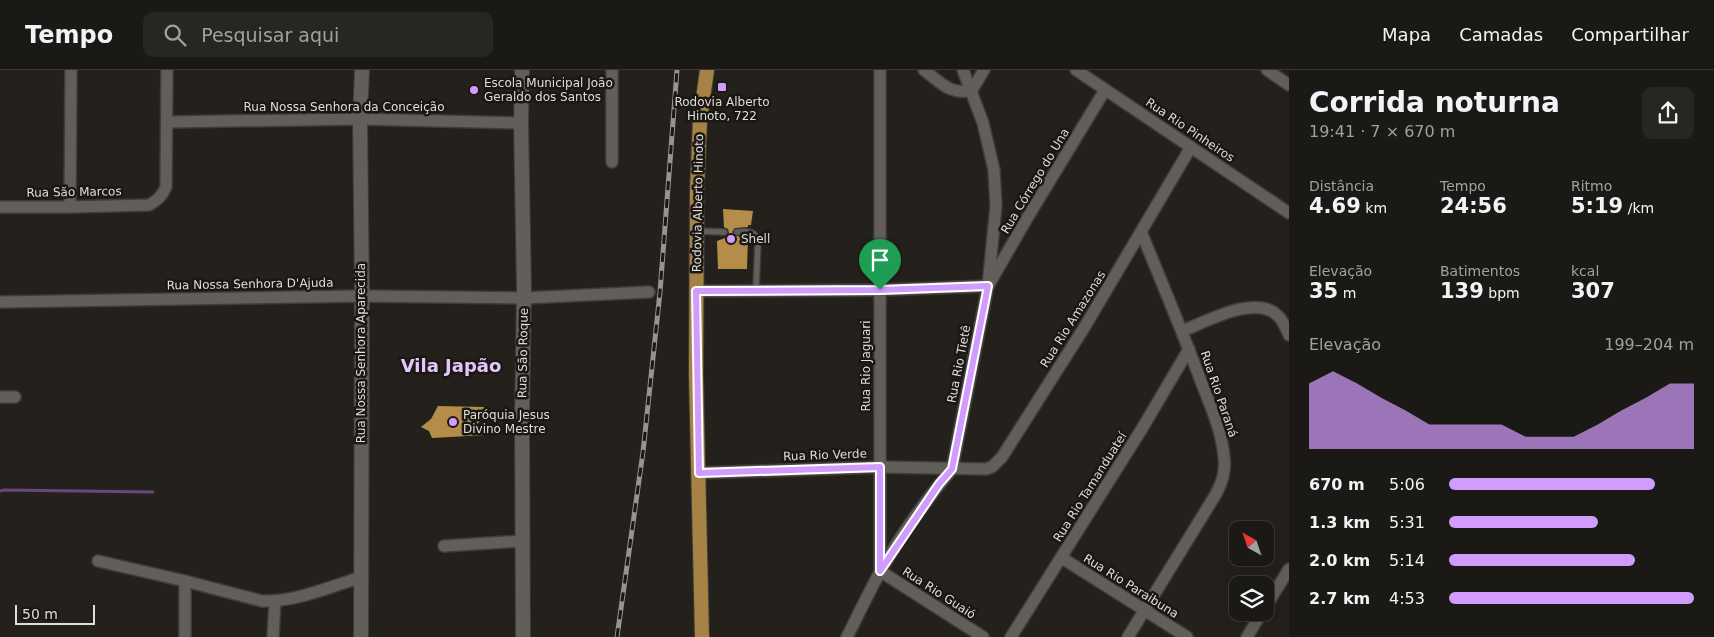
<!DOCTYPE html>
<html lang="pt">
<meta charset="utf-8">
<style>
:root{--surface:#1b1916;--page:#282623;--text:#f1f3f6;--muted:#a0a0a1;--line:#393835;--accent:#d29cfd}
body{margin:0;font-family:"DejaVu Sans",sans-serif;background:var(--page);color:var(--text);height:100vh;display:flex;flex-direction:column;font-size:19px;white-space:nowrap}
*{box-sizing:border-box;margin:0}
p{font-size:16px;color:var(--muted)}
.icon{flex:none;width:28px;height:28px;fill:none;stroke:currentColor;stroke-width:2;stroke-linecap:round;stroke-linejoin:round}
.map{position:relative;flex:1;overflow:hidden}
.sheet{display:flex;flex-direction:column;background:var(--surface);width:425px}
.sheet>*{flex:none}
.needle{width:32px;rotate:320deg}
.fabs{position:absolute;left:1229px;top:451px;display:grid;gap:10px}
.fabs a{display:grid;place-items:center;width:45px;height:45px;border-radius:10px;background:var(--surface);box-shadow:0 5px 20px #0002,0 0 0 1px var(--line);font-size:25px}
.scale{position:absolute;left:15px;bottom:12px;width:80px;box-sizing:border-box;padding-left:5px;border:2px solid #dfddda;border-top:0;font-size:14px;line-height:18px;white-space:nowrap;color:#dfddda;-webkit-text-stroke:4px #1b1814;paint-order:stroke}
.pin{position:absolute;display:grid;place-items:center;width:42px;height:42px;color:#fff;margin:-51px -21px;border-radius:50% 50% 50% 0;rotate:-45deg;box-shadow:0 0 5px #0007}
.pin .icon{rotate:45deg}
.round{display:grid;place-items:center;flex:none;width:52px;height:52px;border-radius:10px;background:var(--page)}
.summary{display:flex;align-items:center;justify-content:space-between;height:85px;padding:0 20px}
h1{font-size:28px;font-weight:700;line-height:38px}
.figures{display:grid;grid-template-columns:repeat(3,1fr);gap:8px;height:85px;padding:5px 20px}
.figures div{display:grid;align-content:center}
.figures b{font-size:21px;font-weight:700}
.figures small{font-size:14px;font-weight:400}
.figures p{font-size:14px}
.chart{height:140px;padding:10px 20px}
.chart p{display:flex;justify-content:space-between}
.chart svg{width:100%;height:90px;margin-top:5px;fill:var(--accent);opacity:.7}
ul{padding:0 20px;list-style:none;font-size:16px}
li{display:grid;grid-template-columns:80px 60px 1fr;align-items:center;height:38px}
li i{height:12px;border-radius:6px;background:var(--accent)}
header{display:flex;align-items:center;gap:30px;box-sizing:border-box;height:70px;padding:0 25px;background:var(--surface);border-bottom:1px solid var(--line)}
header strong{font-size:24px}
nav{display:flex;gap:28px;margin-inline-start:auto;font-size:18px}
.search{width:350px;height:45px;background:var(--page);display:flex;align-items:center;gap:12px;box-sizing:border-box;padding:0 18px;border-radius:10px;color:var(--muted);font-size:19px}
main{display:flex;flex:1;min-height:0}
.map>svg:first-child{display:block}
</style>
<header>
<strong>Tempo</strong>
<div class="search"><svg class="icon" aria-label="search" viewBox="0 0 24 24"><circle cx="10" cy="10" r="6"/><path d="M15 15l6 6"/></svg>Pesquisar aqui</div>
<nav><a>Mapa</a><a>Camadas</a><a>Compartilhar</a></nav>
</header>
<main>
<div class="map">
<svg width="1289" height="567" viewBox="0 0 1289 567">
<rect width="100%" height="100%" fill="#24211d"/>
<g fill="none" stroke-linecap="round" stroke-linejoin="round">
<!-- stream -->
<path stroke="#684781" stroke-width="3" d="M 0,421 L 4,420 L 153,422"/>
</g>
<!-- building -->
<g fill="#b58d49">
<path d="M 723,139 L 753,141 L 751,155 L 748,155 L 748,157 L 735,158 L 732,162 L 735,166 L 748,167 L 747,199 L 718,199 L 717,171 L 725,168 L 729,163 L 728,159 L 724,157 Z"/>
<path d="M 438,336 L 484,337 L 482,348 L 476,356 L 486,365 L 432,368 L 429,361 L 421,357 L 431,349 Z"/>
</g>
<g fill="none" stroke-linecap="round" stroke-linejoin="round">
<!-- service casing -->
<g stroke="#3f3d3a" stroke-width="8">
<g id="service">
<path d="M 696,161 L 724,162"/>
<path d="M 737,162 C 747,162 754,160 758,170 L 756,220"/>
</g>
</g>
<!-- minor casing -->
<g stroke="#3f3d3a" stroke-width="14">
<g id="minor">
<path d="M 880,0 L 880,499"/>
<path d="M 924,0 C 940,12 951,26 972,20 L 984,0"/>
<path d="M 1076,0 L 1289,143"/>
<path d="M 1267,0 L 1289,15"/>
<path d="M 167,52 L 360,49 L 521,53"/>
<path d="M 612,92 L 612,0"/>
<path d="M 0,137 L 70,137 L 149,135 C 158,130 162,126 166,117 L 167,0"/>
<path d="M 70,137 L 71,0"/>
<path d="M 696,221 L 880,220 L 988,216 L 1026,150 L 1105,20"/>
<path d="M 0,232 L 362,226 L 524,228 L 649,222"/>
<path d="M 1182,261 C 1206,252 1255,224 1277,245 C 1283,250 1286,258 1289,265"/>
<path d="M 0,327 L 15,327"/>
<path d="M 699,403 L 881,397 L 986,399 L 992,397 L 1002,387 L 1084,258 L 1191,77"/>
<path d="M 444,476 L 523,471"/>
<path d="M 1062,488 L 1187,567"/>
<path d="M 98,491 L 185,511 L 262,531 C 296,532 329,517 362,507"/>
<path d="M 880,501 L 983,567"/>
<path d="M 1265,538 L 1289,499"/>
<path d="M 185,567 L 185,511"/>
<path d="M 273,567 L 275,531"/>
<path d="M 847,567 C 858,545 868,524 880,502 C 899,467 926,430 952,399 L 988,216 L 996,136 L 994,100 L 983,53 L 963,0"/>
<path d="M 1011,567 L 1143,357 L 1189,279"/>
<path d="M 1128,567 L 1216,424 C 1222,412 1226,401 1224,387 C 1222,362 1211,337 1202,314 C 1183,263 1162,213 1142,164"/>
<path d="M 1247,567 L 1262,542"/>
</g>
</g>
<!-- tertiary casing -->
<g stroke="#3f3d3a" stroke-width="16">
<g id="tertiary">
<path d="M 522,0 L 521,53 L 524,219 L 522,346 L 523,567"/>
<path d="M 361,567 L 362,226 L 360,49 L 362,0"/>
</g>
</g>
<!-- primary casing -->
<g stroke="#3f3d3a" stroke-width="16">
<path id="primary" d="M 702,567 L 696,304 L 697,121 L 700,50 L 707,0"/>
</g>
<!-- service -->
<use href="#service" stroke="#625f5a" stroke-width="5.5"/>
<!-- minor -->
<use href="#minor" stroke="#625f5a" stroke-width="11"/>
<!-- tertiary -->
<use href="#tertiary" stroke="#625f5a" stroke-width="14"/>
<!-- primary -->
<use href="#primary" stroke="#a68344" stroke-width="14"/>
<!-- rail casing -->
<g stroke="#969390" stroke-width="5">
<path id="rail" d="M 617,567 L 643,382 L 660,222 L 677,0"/>
</g>
<!-- rail -->
<use href="#rail" stroke="#1b1814" stroke-width="3" stroke-dasharray="9" stroke-linecap="butt"/>
</g>
<g fill="none" stroke-linecap="round" stroke-linejoin="round">
<!-- route casing -->
<g stroke="#fff" stroke-width="10">
<path id="route" d="M 988,216 L 952,399 L 939,414 L 880,501 L 880,397 L 699,403 L 696,221 L 880,220 Z"/>
</g>
<!-- route -->
<use href="#route" stroke="#d29cfd" stroke-width="6"/>
</g>
<!-- markers -->
<g fill="#d29cfd" stroke="#1b1814" stroke-width="2">
<rect x="717" y="12" width="10" height="10" rx="2.5"/>
<circle cx="474" cy="20" r="5"/>
<circle cx="731" cy="169" r="5"/>
<circle cx="453" cy="352" r="5"/>
</g>
<g text-anchor="middle" dominant-baseline="central" stroke-width="5" stroke-linejoin="round" paint-order="stroke">
<!-- poi labels -->
<g font-size="12" fill="#dfddda" stroke="#1b1814" text-anchor="start">
<text x="484" y="13">Escola Municipal João<tspan x="484" dy="14">Geraldo dos Santos</tspan></text>
<text x="722" y="32" text-anchor="middle">Rodovia Alberto<tspan x="722" dy="14">Hinoto, 722</tspan></text>
<text x="741" y="169">Shell</text>
<text x="463" y="345">Paróquia Jesus<tspan x="463" dy="14">Divino Mestre</tspan></text>
</g>
<!-- street labels -->
<g font-size="12" fill="#dfddda" stroke="#1b1814">
<text x="344" y="37">Rua Nossa Senhora da Conceição</text>
<text transform="translate(1190 60) rotate(34)">Rua Rio Pinheiros</text>
<text transform="translate(1035 111) rotate(-59)">Rua Córrego do Una</text>
<text transform="translate(74 122) rotate(-1)">Rua São Marcos</text>
<text transform="translate(698 133) rotate(-89)">Rodovia Alberto Hinoto</text>
<text transform="translate(250 214) rotate(-1)">Rua Nossa Senhora D'Ajuda</text>
<text transform="translate(1073 249) rotate(-58)">Rua Rio Amazonas</text>
<text transform="translate(361 283) rotate(-90)">Rua Nossa Senhora Aparecida</text>
<text transform="translate(523 283) rotate(-89)">Rua São Roque</text>
<text transform="translate(959 294) rotate(-79)">Rua Rio Tietê</text>
<text transform="translate(866 296) rotate(-90)">Rua Rio Jaguari</text>
<text transform="translate(1219 324) rotate(71)">Rua Rio Paraná</text>
<text transform="translate(825 385) rotate(-2)">Rua Rio Verde</text>
<text transform="translate(1090 417) rotate(-58)">Rua Rio Tamanduateí</text>
<text transform="translate(1131 516) rotate(32)">Rua Rio Paraibuna</text>
<text transform="translate(939 523) rotate(33)">Rua Rio Guaió</text>
</g>
<!-- district labels -->
<g font-size="18" font-weight="bold" fill="#e3c6fc" stroke="#1b1814">
<text x="451" y="295">Vila Japão</text>
</g>
</g>
</svg>
<div class="fabs">
<a><svg class="needle" viewBox="-14 -14 28 28"><path d="M0-13l5 13h-10z" fill="#e53935"/><path d="M0 13l5-13h-10z" fill="#a0a0a1"/></svg></a>
<a><svg class="icon" aria-label="layers" viewBox="0 0 24 24"><path d="M12 4l9 5-9 5-9-5zM3 14l9 5 9-5"/></svg></a>
</div>
<div class="scale">50 m</div>
<div class="pin" style="left:880px;top:220px;background:#1e9e55"><svg class="icon" aria-label="arrive" viewBox="0 0 24 24"><path d="M6 21V4h12l-3 4 3 4H6"/></svg></div>
</div>
<section class="sheet">
<div class="summary"><div><h1>Corrida noturna</h1><p>19:41 · 7 × 670 m</p></div><a class="round"><svg class="icon" aria-label="share" viewBox="0 0 24 24"><path d="M12 15V3M7 8l5-5 5 5M5 13v7h14v-7"/></svg></a></div>
<div class="figures">
<div><p>Distância</p><b>4.69<small> km</small></b></div>
<div><p>Tempo</p><b>24:56</b></div>
<div><p>Ritmo</p><b>5:19<small> /km</small></b></div>
</div>
<div class="figures">
<div><p>Elevação</p><b>35<small> m</small></b></div>
<div><p>Batimentos</p><b>139<small> bpm</small></b></div>
<div><p>kcal</p><b>307</b></div>
</div>
<div class="chart"><p><span>Elevação</span>199–204 m</p>
<svg viewBox="0 0 160 44" preserveAspectRatio="none"><path d="M0 44V12L10 6L20 12L30 19L40 25L50 32L60 32L70 32L80 32L90 38L100 38L110 38L120 32L130 25L140 19L150 12L160 12V44z"/></svg>
</div>
<ul>
<li><b>670 m</b>5:06<i style="width:84%"></i></li>
<li><b>1.3 km</b>5:31<i style="width:61%"></i></li>
<li><b>2.0 km</b>5:14<i style="width:76%"></i></li>
<li><b>2.7 km</b>4:53<i style="width:100%"></i></li>
</ul>
</section>
</main>
